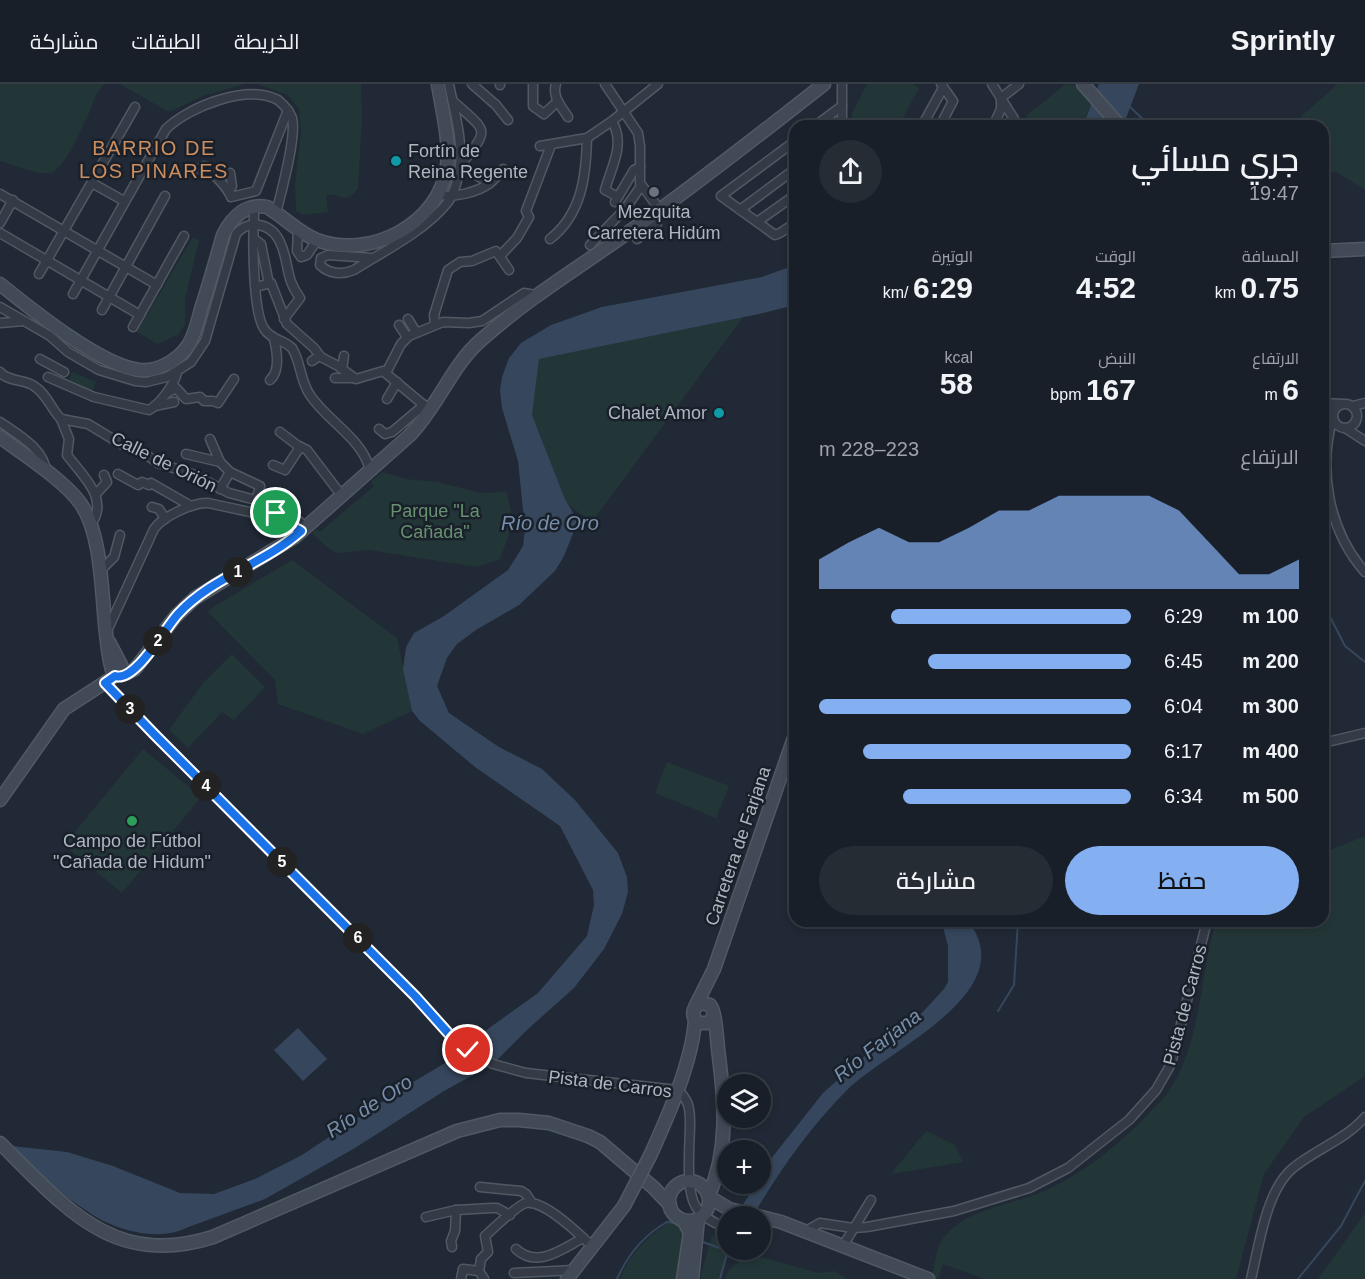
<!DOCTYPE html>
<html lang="ar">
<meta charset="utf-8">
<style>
:root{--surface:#181f28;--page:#252c34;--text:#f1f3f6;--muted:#9fa2a8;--line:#363d45;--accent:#84aff1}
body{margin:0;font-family:Helvetica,Cairo,sans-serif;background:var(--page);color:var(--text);direction:rtl;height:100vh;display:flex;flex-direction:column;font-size:22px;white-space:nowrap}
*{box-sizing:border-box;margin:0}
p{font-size:20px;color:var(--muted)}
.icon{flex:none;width:33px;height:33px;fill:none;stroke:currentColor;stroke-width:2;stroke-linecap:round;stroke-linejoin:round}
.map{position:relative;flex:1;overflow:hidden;direction:ltr}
.sheet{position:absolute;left:789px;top:36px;width:540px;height:807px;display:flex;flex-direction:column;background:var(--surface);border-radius:18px;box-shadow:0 3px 9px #0003,0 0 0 2px var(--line);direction:rtl}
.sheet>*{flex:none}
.tools{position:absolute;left:717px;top:990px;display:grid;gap:12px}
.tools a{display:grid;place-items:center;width:54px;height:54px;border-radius:50%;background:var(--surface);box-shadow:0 3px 9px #0003,0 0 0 2px var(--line);font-size:30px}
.pin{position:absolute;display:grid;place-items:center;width:51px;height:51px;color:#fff;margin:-26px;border:3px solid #fff;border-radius:50%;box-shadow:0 2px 6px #0007}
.km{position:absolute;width:30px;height:30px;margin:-15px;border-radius:50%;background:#222;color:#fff;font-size:16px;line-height:30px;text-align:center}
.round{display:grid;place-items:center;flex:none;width:63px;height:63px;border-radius:32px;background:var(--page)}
.head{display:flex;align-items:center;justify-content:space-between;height:102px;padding:0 30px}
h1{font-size:33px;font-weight:600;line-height:45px}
.figures{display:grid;grid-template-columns:repeat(3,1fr);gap:9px;height:102px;padding:6px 30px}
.figures div{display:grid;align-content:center}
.figures b{font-size:30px;font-weight:600}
.figures small{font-size:16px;font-weight:400}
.figures p{font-size:16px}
.chart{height:168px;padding:12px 30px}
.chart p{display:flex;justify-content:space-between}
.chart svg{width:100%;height:108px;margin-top:6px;fill:var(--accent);opacity:.7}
.cta{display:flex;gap:12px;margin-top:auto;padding:12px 30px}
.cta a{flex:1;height:69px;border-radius:36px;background:var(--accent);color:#111;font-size:24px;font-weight:600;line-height:69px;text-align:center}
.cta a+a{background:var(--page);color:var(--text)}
ul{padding:0 30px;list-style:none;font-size:20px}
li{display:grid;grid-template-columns:96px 72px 1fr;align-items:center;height:45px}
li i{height:15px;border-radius:8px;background:var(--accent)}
header{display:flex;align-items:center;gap:36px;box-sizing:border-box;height:84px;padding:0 30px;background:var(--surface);border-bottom:2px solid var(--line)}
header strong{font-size:28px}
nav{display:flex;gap:33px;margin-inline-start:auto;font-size:21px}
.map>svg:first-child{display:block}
</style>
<header>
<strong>Sprintly</strong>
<nav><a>الخريطة</a><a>الطبقات</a><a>مشاركة</a></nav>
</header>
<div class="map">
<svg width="1365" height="1195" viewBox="0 0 1365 1195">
<rect width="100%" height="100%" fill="#202935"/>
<!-- green -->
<g fill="#233637">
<path d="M 0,0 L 104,0 C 95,9 94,18 89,29 C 79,48 69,77 52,89 L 38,89 L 0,77 Z"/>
<path d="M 120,0 L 361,0 L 362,34 L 358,104 C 351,114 344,117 334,110 L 326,112 L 328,128 L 304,131 L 296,127 L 295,100 L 301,48 L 299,25 L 288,11 L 257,0 L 245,0 L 203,12 L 169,28 Z"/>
<path d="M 867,0 L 913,0 L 919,4 L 902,36 L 897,34 L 893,42 L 851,42 L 852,29 Z"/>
<path d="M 1066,0 L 1074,1 L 1091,20 L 1082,42 L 1025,42 L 1027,31 Z"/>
<path d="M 1338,0 L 1365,0 L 1365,106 L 1336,88 L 1323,88 L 1323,42 L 1290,42 Z"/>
<path d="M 193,153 L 199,156 L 185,215 L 185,240 L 179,250 L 158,260 L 137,248 Z"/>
<path d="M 743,233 L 592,438 L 567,420 L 532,331 L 539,275 Z"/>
<path d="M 72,288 L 96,298 L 91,310 L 67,300 Z"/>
<path d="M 382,388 L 406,395 L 438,398 L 480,409 L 507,408 L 513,439 L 500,475 L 477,483 L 369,466 L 337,469 L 329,465 L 312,449 L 317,445 L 320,448 L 374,402 L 371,398 Z"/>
<path d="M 292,476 L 397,554 L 412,627 L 363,650 L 278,620 L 275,596 L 207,527 Z"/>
<path d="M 232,570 L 265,603 L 234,636 L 222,628 L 188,664 L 169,646 L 203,599 Z"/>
<path d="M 143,665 L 201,713 L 122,809 L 64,761 Z"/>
<path d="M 667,678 L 729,702 L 716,734 L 655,709 Z"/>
<path d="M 1365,752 L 1365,992 L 1304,1033 L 1264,1090 L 1236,1195 L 985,1195 L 943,1180 L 938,1195 L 931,1195 C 936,1183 934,1167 942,1156 C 966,1122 1016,1122 1051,1104 C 1088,1086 1123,1057 1151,1027 C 1157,1020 1165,1014 1169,1007 C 1201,959 1200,891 1216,837 L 1323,837 L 1323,769 Z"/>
<path d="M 926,1047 L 955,1061 L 963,1078 L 891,1090 Z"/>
<path d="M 1365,1129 L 1365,1195 L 1318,1195 Z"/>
<path d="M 672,1137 L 682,1141 L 688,1150 L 679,1195 L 620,1195 C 630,1169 648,1151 672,1137 Z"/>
<path d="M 712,1151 L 727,1159 L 728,1166 L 720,1195 L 700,1195 Z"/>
<path d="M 756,1172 L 819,1189 L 834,1187 L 848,1195 L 725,1195 C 730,1180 741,1176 756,1172 Z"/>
</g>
<!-- water -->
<g fill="#36475d">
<path d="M 1099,0 L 1139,0 L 1123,42 L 1083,42 Z"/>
<path d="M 795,181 L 795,221 L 759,230 L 539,275 L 532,331 L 565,415 L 578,437 L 564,472 L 555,487 L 519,521 L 476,546 L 457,560 L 447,574 L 437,602 L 449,629 L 499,663 L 542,685 L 575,716 L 618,769 L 627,793 L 628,808 L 622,830 L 604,865 L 574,904 L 528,945 L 493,980 L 444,1007 L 355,1064 L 265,1115 L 186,1144 C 158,1158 114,1146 90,1129 C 59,1109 31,1084 2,1061 L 67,1068 L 113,1082 L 180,1109 L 214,1110 L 255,1095 L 302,1071 L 403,1004 L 467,966 L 485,947 L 538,909 L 587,852 L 594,821 L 593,806 L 560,742 L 475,683 L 420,637 L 412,627 L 403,585 L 406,563 L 414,549 L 444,532 L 508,486 L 523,462 L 525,445 L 518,377 L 502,324 L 500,306 L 502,293 L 509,274 L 521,259 L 551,241 L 602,223 L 762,193 Z"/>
<path d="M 939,837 L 968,837 C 1024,908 887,966 847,1006 C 811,1042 780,1086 754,1130 L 739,1127 L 756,1100 L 760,1100 L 761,1092 L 770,1076 L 823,1009 L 876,962 L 919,932 L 944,905 L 948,898 L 948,862 L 943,843 Z"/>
<path d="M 298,944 L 327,975 L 303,997 L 274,966 Z"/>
</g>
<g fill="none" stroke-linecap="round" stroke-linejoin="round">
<!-- stream -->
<g stroke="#36475d" stroke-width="2">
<path d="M 1128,21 L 1150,42"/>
<path d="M 1323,519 L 1345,562 L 1365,578"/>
<path d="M 998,927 L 1014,901 L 1018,837"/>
<path d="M 700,1157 L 728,1167"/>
<path d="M 617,1195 C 628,1170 644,1151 667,1138 L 675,1139 L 683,1146"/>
<path d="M 720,1195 L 728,1166"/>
<path d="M 1298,1195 L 1341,1142 L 1365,1097"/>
</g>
<!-- street casing -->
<g stroke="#515963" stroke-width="11">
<g id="street">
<path d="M 472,0 L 496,21 L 508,36"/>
<path d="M 533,0 L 533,22 L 544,30 L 558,17"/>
<path d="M 556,0 C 552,13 561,22 568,33"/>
<path d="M 605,0 L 638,49 L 640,62 L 640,99 L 660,126"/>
<path d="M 842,0 L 842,42"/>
<path d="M 992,0 L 1014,35 L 1013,42"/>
<path d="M 500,1 L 500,0"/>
<path d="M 1001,14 L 1019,0"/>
<path d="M 453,17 C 489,50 490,43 460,82 L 490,99"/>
<path d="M 612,37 C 626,61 611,83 605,106 L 618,113"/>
<path d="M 815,42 L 842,22"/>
<path d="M 922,42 L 943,4"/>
<path d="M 940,42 L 953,17 L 941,0"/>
<path d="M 993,42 L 1001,25 L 1001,14"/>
<path d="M 795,57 L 721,112 L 775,151 L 780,149 L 795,139"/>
<path d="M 540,62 L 587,54 L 612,37 L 658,0"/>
<path d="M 199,85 L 204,82 L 208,83 C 215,94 226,100 231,113 L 256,107 L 288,26"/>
<path d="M 92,99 L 124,117"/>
<path d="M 229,108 L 232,102 L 230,89"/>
<path d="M 0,110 L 157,201"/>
<path d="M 438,110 C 452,115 478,108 490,99 C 495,95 499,90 503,85"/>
<path d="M 615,118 L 634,86 L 640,83"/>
<path d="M 740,126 L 795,85"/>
<path d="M 254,130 C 253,152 252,230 265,246 C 272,256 284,256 292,264 C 301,278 300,297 310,311 C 328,338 362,354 370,386"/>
<path d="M 757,138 L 795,111"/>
<path d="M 0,139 L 13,116"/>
<path d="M 298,145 L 297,167 L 301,173 L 307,171 L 317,156"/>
<path d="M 0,149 L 140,231"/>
<path d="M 254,155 L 261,160 L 269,200"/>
<path d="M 550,155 C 582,130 586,92 587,54"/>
<path d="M 637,155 L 657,140 L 657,137 L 653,131"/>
<path d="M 590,161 L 625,125 L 641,102"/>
<path d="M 500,172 L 517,154 L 529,133 L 526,127 L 551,61"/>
<path d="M 372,174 L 328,171 L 321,174 L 320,181 C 329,190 342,191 354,186 C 385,166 424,148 448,118 C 455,109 458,94 460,83 C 463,56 454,26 449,0"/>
<path d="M 39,190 L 135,23"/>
<path d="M 256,203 L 271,199 L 287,240 L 314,264 L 320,272"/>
<path d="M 73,210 L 166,45 C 190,22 247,0 278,16 C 284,21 289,26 292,34 C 297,52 281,109 276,129"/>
<path d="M 0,223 L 50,252 L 68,268 L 99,286 L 135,297 L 146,298 L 167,293 L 191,278 L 205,257 L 236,150 C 248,135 270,139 279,156 C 290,177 284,193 300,214 L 284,235"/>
<path d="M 102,226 L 165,112"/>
<path d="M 408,235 L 416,248"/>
<path d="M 0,239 L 24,237"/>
<path d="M 435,240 L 434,231 L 448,186 L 460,178 L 472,177 L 496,167 L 509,186"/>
<path d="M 399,241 L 407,253"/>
<path d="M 133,243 L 184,152"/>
<path d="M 40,275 L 64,288"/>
<path d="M 312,277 L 319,272 L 338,282 L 356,295 L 383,287 L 431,327"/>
<path d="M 342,285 L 344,272"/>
<path d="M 0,288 C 8,298 24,295 34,302 C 47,310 51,325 61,335 L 88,340 L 121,360 L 142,368 L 158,379 L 195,391 L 229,409 L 271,420 L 284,425 L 306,443"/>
<path d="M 386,289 L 401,260 L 409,252 L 443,238 L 469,239 L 482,237 L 524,209 L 535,211"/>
<path d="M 48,293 L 94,313 L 149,326 C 160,320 174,301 177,289"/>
<path d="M 335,294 L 353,294"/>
<path d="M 270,296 C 280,287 277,267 274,255"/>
<path d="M 167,309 L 176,304 L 186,315 L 200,313 L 204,317 L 213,317 L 218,319 L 234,295"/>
<path d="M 387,315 L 397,298"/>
<path d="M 1323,319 L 1342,320"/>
<circle cx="1345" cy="332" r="12"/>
<path d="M 155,322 L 174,318"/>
<path d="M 1353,322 L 1365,319"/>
<path d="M 1333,333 C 1318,385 1328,446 1365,488"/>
<path d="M 61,335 L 69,355 L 67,371 C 82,391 110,415 91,440"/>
<path d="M 0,338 C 17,350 45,365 46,388"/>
<path d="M 1345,344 L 1365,357"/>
<path d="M 379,345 L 385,350 L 392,348 L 424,321"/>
<path d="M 280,348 L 297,361 L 307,366 L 342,412"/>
<path d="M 210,355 L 220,378 L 230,388 L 260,402 L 256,417"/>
<path d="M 186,370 L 220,378"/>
<path d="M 273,381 L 285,386 L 300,363"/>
<path d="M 118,390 L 138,401 L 142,398 L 149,401 L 151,399 L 191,422"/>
<path d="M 220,405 L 230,388"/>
<path d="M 96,410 L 107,398 L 104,391"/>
<path d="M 152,423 L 159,425 L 165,435"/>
<path d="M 99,488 L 114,473 L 120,451"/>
<path d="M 107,547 L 154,445 C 162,433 193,418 208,419 L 277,434 L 301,447"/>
<path d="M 105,599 L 154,650 L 415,912 L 459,960 L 493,980 L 526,989 L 677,1006 C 689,1015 690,1025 690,1039 C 690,1060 685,1106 696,1123 C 703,1133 716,1140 727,1144"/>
<path d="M 1323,659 L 1365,649"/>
<path d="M 480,1103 L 521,1107 L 526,1110 L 532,1119"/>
<path d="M 426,1133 L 456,1126 L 492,1124 L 497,1124 L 510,1131"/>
<path d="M 806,1147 L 820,1139 L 853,1144 L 867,1143 L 954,1127 L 1029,1104 L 1068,1084 L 1129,1036 L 1156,1006 L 1171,980 L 1207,837"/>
<path d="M 843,1162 L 871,1116"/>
<path d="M 452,1163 L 451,1157 L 455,1147 L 456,1126"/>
<path d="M 516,1165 C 537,1185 562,1165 583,1154"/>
<path d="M 514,1189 L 575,1186"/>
<path d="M 461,1195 L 463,1185 L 479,1187"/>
<path d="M 484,1195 L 479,1187 L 481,1175 L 488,1168 L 485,1152 C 493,1145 517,1121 526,1119 C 545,1116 580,1151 593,1163"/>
<path d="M 1251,1195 C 1259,1162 1266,1106 1293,1084 C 1316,1065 1345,1056 1365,1033"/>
</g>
</g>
<!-- secondary casing -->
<g stroke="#515963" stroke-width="15">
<g id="secondary">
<path d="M 1083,0 L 1120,42"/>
<path d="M 1323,167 L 1365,165"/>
<path d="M 0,200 C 31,225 100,281 139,286 C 158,288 179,276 189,260 C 195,250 198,237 201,225 C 209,201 216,176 223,151 C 232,133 246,119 267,123 C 284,133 299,149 317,156 C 370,176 440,140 447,82 C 450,55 442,26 438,0"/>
<path d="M 0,353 C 24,371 64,396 81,420 C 108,461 99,538 112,586"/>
<path d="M 109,558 L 121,581"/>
<path d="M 125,590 L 135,585 L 176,532 L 195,514 L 296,452 L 410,351 C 438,322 452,281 481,256 C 535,208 596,173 654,130 C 712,88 768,44 824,0"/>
<path d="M 0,716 L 64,625 L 115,592"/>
<path d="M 695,923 L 702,919 L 710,921 C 715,928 715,935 707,939 L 698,939 C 693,934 692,929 695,923 L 714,885 L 795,651"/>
<path d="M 0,1059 C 64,1122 113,1185 213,1153 L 457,1047 L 500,1036 L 519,1036 L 549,1039 L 588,1052 L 600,1058 L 654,1104 L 670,1121"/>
<path d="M 650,1072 C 668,1032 692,979 695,936"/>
<circle cx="689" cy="1117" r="20"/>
<path d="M 709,1111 C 728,1067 725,1020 719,973 C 717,959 717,945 714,931"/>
<path d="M 709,1113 L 729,1125 L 781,1138 L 928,1195"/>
<path d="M 567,1195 L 624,1122"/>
<path d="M 683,1195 L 690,1149 L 684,1137"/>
<path d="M 692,1195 L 698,1135"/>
</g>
</g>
<!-- street -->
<use href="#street" stroke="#343b46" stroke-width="8"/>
<!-- secondary -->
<use href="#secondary" stroke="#424a58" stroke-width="12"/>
<!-- secondary-bridge casing -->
<g stroke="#515963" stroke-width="15" stroke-linecap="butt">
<path id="secondary-bridge" d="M 624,1122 L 650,1072"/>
</g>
<!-- secondary-bridge -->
<use href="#secondary-bridge" stroke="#424a58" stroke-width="12"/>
</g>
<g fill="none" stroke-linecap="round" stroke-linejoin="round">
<!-- route casing -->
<g stroke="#fff" stroke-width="12">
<path id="route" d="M 276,429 L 277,434 L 301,447 C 264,480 212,493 178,530 C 165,544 135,599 115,592 L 105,599 L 154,650 L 415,912 L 449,950 L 468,966"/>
</g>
<!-- route -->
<use href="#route" stroke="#1a73e8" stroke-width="8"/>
</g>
<!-- markers -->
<g fill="#0f9aa8" stroke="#19202a" stroke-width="2">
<circle cx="396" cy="77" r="6"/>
<circle cx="719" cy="329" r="6"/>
</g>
<circle fill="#6b7280" stroke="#19202a" stroke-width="2" cx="654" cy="108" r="6"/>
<circle fill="#2e9e5b" stroke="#19202a" stroke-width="2" cx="132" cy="737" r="6"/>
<g text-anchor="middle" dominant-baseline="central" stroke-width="5" stroke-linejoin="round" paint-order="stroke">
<!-- poi labels -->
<g font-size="18" fill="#aeb6c2" stroke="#19202a">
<text x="408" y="67" text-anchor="start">Fortín de<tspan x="408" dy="21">Reina Regente</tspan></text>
<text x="654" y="128">Mezquita<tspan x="654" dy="21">Carretera Hidúm</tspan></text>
<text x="707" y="329" text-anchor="end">Chalet Amor</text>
<text x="132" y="757">Campo de Fútbol<tspan x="132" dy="21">"Cañada de Hidum"</tspan></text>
</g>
<!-- street labels -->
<g font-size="18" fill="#aeb6c2" stroke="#19202a">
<text transform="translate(164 378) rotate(26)">Calle de Orión</text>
<text transform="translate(738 762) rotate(-71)">Carretera de Farjana</text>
<text transform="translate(1185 921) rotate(-75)">Pista de Carros</text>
<text transform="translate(610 1000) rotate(7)">Pista de Carros</text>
</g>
<!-- park labels -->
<g font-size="18" fill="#679170" stroke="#19202a">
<text x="435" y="427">Parque "La<tspan x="435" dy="21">Cañada"</tspan></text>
</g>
<!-- neighbourhood labels -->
<g font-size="20" letter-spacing="1.5" fill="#cc8d5f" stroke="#19202a">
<text x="154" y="64">BARRIO DE<tspan x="154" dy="23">LOS PINARES</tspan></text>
</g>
<!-- water labels -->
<g font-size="20" font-style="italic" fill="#778eaa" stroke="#19202a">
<text x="550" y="439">Río de Oro</text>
<text transform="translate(877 961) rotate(-38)">Río Farjana</text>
<text transform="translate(369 1022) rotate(-33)">Río de Oro</text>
</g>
</g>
</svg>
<div class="tools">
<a><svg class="icon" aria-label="layers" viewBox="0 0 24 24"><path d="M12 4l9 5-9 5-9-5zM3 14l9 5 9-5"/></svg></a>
<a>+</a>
<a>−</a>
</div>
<div class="pin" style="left:276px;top:429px;background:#1e9e55"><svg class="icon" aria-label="arrive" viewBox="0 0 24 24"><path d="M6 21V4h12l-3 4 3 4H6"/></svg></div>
<div class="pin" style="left:468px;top:966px;background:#d93025"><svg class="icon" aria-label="check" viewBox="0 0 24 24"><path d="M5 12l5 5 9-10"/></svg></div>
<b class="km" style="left:238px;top:488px">1</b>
<b class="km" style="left:158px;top:557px">2</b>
<b class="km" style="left:130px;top:625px">3</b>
<b class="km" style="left:206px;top:702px">4</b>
<b class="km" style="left:282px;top:778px">5</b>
<b class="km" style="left:358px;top:854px">6</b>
<section class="sheet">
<div class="head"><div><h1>جري مسائي</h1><p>19:47</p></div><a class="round"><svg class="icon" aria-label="share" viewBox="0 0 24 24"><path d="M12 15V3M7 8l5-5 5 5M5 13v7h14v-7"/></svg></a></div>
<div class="figures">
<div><p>المسافة</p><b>0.75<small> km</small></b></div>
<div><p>الوقت</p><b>4:52</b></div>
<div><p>الوتيرة</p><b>6:29<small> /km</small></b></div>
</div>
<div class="figures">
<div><p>الارتفاع</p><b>6<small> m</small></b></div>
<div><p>النبض</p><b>167<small> bpm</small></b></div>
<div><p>kcal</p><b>58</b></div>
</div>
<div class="chart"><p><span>الارتفاع</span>223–228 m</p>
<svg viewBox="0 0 160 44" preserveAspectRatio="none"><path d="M0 44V32L10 25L20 19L30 25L40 25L50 19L60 12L70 12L80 6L90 6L100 6L110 6L120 12L130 25L140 38L150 38L160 32V44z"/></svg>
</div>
<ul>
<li><b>100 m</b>6:29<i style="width:77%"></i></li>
<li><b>200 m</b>6:45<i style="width:65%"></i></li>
<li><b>300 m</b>6:04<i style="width:100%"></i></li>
<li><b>400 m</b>6:17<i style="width:86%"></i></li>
<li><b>500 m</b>6:34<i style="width:73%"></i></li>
</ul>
<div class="cta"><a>حفظ</a><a>مشاركة</a></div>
</section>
</div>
